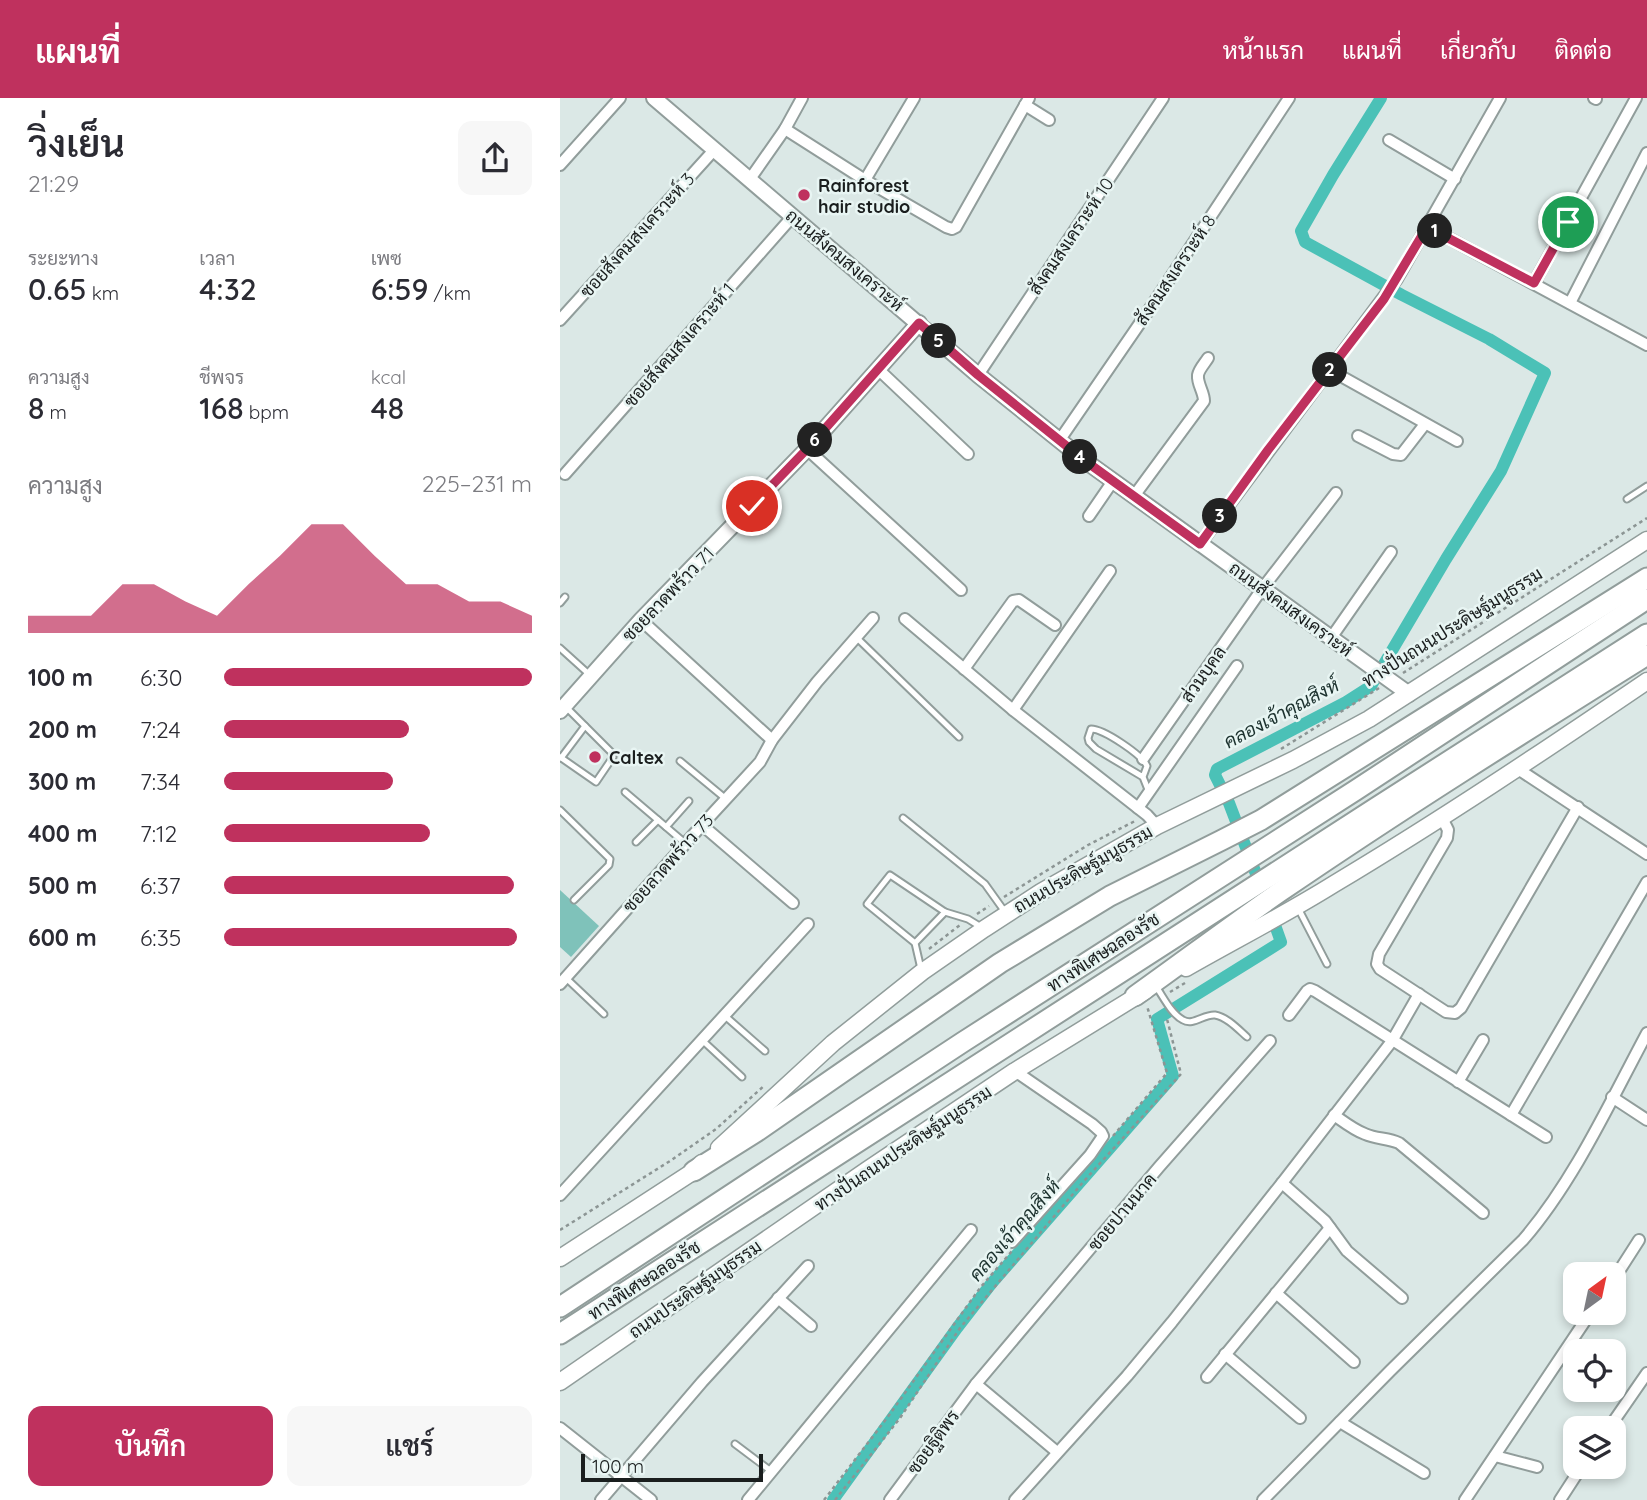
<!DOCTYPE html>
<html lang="th">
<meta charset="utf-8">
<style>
:root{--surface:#fff;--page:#f7f7f7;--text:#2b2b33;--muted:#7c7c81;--accent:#bf315e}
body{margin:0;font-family:Quicksand,Sarabun,sans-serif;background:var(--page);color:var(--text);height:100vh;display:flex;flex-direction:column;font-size:26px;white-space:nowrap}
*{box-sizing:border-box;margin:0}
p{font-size:23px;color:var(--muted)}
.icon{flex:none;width:38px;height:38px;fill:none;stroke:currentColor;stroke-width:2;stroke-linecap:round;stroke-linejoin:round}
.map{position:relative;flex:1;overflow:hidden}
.side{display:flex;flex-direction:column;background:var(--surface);width:560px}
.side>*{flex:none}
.needle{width:46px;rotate:33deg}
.buttons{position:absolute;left:1003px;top:1164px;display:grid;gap:14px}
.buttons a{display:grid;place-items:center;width:63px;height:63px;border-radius:14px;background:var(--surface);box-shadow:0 4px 10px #0003;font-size:35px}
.scale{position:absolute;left:21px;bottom:18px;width:182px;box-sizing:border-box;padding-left:7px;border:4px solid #1a1e1e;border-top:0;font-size:19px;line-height:24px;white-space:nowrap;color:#1a1e1e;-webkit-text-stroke:5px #e8f5f3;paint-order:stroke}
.pin{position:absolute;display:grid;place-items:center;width:60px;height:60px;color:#fff;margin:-30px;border:4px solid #fff;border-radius:50%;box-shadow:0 2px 7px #0007}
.km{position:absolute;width:35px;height:35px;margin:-18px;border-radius:50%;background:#222;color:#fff;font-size:19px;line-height:35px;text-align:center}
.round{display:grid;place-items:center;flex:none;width:74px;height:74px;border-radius:14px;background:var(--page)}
.head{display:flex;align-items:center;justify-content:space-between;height:119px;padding:0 28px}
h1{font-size:38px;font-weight:600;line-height:52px}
.metrics{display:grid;grid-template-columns:repeat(3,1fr);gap:10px;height:119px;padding:7px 28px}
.metrics div{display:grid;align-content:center}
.metrics b{font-size:30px;font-weight:600}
.metrics small{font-size:19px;font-weight:400}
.metrics p{font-size:19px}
.chart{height:196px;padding:14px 28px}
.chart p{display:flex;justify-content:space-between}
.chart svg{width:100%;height:126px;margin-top:7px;fill:var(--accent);opacity:.7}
.action{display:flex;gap:14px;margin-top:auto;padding:14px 28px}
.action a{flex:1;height:80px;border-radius:14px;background:var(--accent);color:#fff;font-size:28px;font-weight:600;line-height:80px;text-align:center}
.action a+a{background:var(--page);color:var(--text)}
ul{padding:0 28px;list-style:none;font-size:23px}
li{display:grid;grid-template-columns:112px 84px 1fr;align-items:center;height:52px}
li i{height:18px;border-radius:9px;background:var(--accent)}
header{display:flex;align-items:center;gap:42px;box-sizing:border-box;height:98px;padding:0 35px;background:var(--accent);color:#fff}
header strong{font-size:33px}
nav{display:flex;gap:38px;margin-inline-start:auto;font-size:24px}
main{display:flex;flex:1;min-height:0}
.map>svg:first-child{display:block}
</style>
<header>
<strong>แผนที่</strong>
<nav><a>หน้าแรก</a><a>แผนที่</a><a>เกี่ยวกับ</a><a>ติดต่อ</a></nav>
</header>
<main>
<section class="side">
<div class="head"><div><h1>วิ่งเย็น</h1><p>21:29</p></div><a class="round"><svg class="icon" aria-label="share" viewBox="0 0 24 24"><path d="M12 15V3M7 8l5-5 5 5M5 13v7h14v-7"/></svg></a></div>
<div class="metrics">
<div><p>ระยะทาง</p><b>0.65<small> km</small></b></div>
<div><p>เวลา</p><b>4:32</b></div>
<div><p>เพซ</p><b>6:59<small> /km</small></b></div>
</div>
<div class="metrics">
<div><p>ความสูง</p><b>8<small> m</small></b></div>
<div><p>ชีพจร</p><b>168<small> bpm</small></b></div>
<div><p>kcal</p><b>48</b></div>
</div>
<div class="chart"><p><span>ความสูง</span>225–231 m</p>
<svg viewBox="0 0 160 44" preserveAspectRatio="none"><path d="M0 44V38L10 38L20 38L30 27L40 27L50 33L60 38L70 27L80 17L90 6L100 6L110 17L120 27L130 27L140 33L150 33L160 38V44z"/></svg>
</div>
<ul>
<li><b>100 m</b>6:30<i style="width:100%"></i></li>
<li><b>200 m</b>7:24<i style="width:60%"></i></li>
<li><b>300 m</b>7:34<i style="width:55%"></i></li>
<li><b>400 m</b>7:12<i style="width:67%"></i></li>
<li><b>500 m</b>6:37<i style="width:94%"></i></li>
<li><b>600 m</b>6:35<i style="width:95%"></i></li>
</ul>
<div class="action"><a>บันทึก</a><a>แชร์</a></div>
</section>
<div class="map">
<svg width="1087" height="1402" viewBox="0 0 1087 1402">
<rect width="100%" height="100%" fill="#dbe8e6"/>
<!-- green -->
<path fill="#7fc2ba" d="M 0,792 L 39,828 L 11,859 L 0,849 Z"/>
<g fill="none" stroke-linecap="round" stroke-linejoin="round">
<!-- canal -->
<g stroke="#4bc1b7" stroke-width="12">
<path d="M 701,789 L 669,705 L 655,677 L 657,671 L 786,604 L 811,588 L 886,461 L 941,373 L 985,275 L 929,241 L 842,197 L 745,144 L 741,133 L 773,77 L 821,0"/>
<path d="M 273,1402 L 397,1230 L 431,1186 L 613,978 L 597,921 L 721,844 L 711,816"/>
</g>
<!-- lane casing -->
<g stroke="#919d9b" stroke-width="9">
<g id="lane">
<path d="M 1067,401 L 1087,388"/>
<path d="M 0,505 L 5,499"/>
<path d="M 296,539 L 399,639"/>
<path d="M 0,550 L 31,578"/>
<path d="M 0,659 L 36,684 L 53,659 L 51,654 L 7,610"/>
<path d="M 1,660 L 25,628"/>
<path d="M 120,663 L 166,701"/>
<path d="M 583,679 L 587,668 C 582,657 544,631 531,631 L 528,640 L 529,644 L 536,651 L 583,679 L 589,694"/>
<path d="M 65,694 L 125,745"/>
<path d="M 0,712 L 50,761 L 49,767 L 14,802"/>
<path d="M 343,720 L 425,786 L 445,814"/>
<path d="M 106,729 L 129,703"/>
<path d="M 76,744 L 98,722"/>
<path d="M 738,810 L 767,866"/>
<path d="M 355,845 L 307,806 L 330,777 L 385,814"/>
<path d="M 361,871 L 355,845 L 385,814 L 408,821 L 421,829"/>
<path d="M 6,880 L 44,916"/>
<path d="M 595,887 C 603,898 611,916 623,922 C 633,928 644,916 655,917 C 667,919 678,931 687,939"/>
<path d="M 164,917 L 205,953"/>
<path d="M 142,942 L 182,979"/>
<path d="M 175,1346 L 211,1373"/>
</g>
</g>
<!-- street casing -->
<g stroke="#919d9b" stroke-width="14">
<g id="street">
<path d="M 1034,0 L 1036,1"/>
<path d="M 465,7 L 489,22"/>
<path d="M 225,31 L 305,82 L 386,129 L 392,131 L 396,129 L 469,0"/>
<path d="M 829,42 L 895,81"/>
<path d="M 0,67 L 60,0"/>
<path d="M 190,81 L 225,31 L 242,0"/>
<path d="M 305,82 L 354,0"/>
<path d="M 868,129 L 1087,247"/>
<path d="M 974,185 L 1076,0"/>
<path d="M 1010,205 L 1087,55"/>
<path d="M 0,222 L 155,51"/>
<path d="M 319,272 L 408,356"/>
<path d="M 770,272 L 897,343"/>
<path d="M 418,277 L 603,0"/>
<path d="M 798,338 L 833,356 L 841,357 L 865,326"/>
<path d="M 499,343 L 591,209 L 729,0"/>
<path d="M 247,351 L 401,492"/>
<path d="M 5,376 L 233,118"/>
<path d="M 574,398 L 644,303 C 644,294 637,286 638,277 C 639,271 645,265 648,260"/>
<path d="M 529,418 L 553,383"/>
<path d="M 640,446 L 837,181 L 940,0"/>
<path d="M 345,521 L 453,612 L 587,717 L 597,728"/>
<path d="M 81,522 L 212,642"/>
<path d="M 771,540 L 831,454"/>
<path d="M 404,571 L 453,503 L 459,502 L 495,527"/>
<path d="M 453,612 L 550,473"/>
<path d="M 583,661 L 702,491 L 776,395"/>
<path d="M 958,671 L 1087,756"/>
<path d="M 578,710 L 677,568"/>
<path d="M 882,720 L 888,732 L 887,740 L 819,856 L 817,866 L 820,871 L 886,914 L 895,915 L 901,910 L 1018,709"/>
<path d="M 142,727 L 233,805"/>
<path d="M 0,886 L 142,727 L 200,664 L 212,642 L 257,584 L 313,520"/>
<path d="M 729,917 L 747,893 L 750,891 L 755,893 L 986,1039"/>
<path d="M 898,984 L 923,942"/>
<path d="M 1052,999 L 1087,1022"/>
<path d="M 774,1017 C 784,1024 794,1032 805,1036 C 816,1041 828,1040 839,1045 L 923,1115"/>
<path d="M 951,1017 L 1087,784"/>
<path d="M 722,1085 L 765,1123 L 787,1153 L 842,1200"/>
<path d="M 0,1097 L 248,826"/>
<path d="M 452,1144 L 530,1057 L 543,1038 L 541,1034 L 532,1026 L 455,973"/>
<path d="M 1054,1181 L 1079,1142"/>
<path d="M 716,1195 L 794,1264"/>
<path d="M 218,1200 L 251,1228"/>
<path d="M 665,1256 L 740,1320"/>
<path d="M 647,1279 L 770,1130"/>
<path d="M 416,1286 L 497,1354"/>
<path d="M 780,1324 L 864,1375"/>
<path d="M 0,1330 L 91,1402"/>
<path d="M 1049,1330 L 1087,1275"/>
<path d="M 935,1358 L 977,1369"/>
<path d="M 41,1402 L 142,1284 L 248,1168"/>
<path d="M 188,1402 L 411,1132"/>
<path d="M 330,1402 L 416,1286 L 599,1069 L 710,943"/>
<path d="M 455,1402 L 567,1278 L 612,1224 L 722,1085 L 832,943 L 859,896"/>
<path d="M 703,1402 L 830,1273 L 963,1142 C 1014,1083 1050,1004 1087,935"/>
<path d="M 905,1402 L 1031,1214"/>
<path d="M 1000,1402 L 1022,1368"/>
</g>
</g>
<!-- secondary casing -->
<g stroke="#919d9b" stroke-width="18">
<g id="secondary">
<path d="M 94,0 L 418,277 L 524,362 L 849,596"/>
<path d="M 0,613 L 81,522 L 247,351 L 359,225"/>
</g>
</g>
<!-- primary casing -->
<g stroke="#919d9b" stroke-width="19">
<g id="primary">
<path d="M 626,870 C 675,842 726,816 774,786 C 881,722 984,653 1087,583"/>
<path d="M 159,1050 L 273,945 L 362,874 L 424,831 L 481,794 L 597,728 L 733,662 L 809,621 L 1087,442"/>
<path d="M 0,1160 L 134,1073 L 142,1065"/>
<path d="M 0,1284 L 307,1072 L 455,973 L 585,893"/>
</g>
</g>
<!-- highway casing -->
<g stroke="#919d9b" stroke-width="23">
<g id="highway">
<path d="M 575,898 C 624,863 672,827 721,793 C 841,711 964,634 1087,557"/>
<path d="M 134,1073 L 196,1034 L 440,865 L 550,798 L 662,742 L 701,722 L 1087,480"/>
<path d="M 0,1209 L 403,944 L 796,692 L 1087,501"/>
<path d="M 0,1236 L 814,711 L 1087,536"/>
</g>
</g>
<!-- path -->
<g stroke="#8c9594" stroke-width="2.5" stroke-dasharray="3.5 3.5" stroke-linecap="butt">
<path d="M 843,575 L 1087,420"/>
<path d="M 721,651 L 819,590"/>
<path d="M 444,799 L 528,747 L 577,722"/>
<path d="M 417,816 L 429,808"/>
<path d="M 369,851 L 400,827"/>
<path d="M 610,894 L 625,885"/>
<path d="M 553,1038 L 607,975 L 587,908"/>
<path d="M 0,1132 L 110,1063 L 156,1031 L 205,987"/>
<path d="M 264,1402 L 327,1320 L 420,1190 L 452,1153"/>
<path d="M 275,1402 L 340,1320 L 400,1230 L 524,1083 L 621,976 L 607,921"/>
</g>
<!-- lane -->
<use href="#lane" stroke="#fff" stroke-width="5"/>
<!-- street -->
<use href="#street" stroke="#fff" stroke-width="10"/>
<!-- secondary -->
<use href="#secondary" stroke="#fff" stroke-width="14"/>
<!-- primary -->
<use href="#primary" stroke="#fff" stroke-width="16"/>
<!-- highway -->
<use href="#highway" stroke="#fff" stroke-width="19"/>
</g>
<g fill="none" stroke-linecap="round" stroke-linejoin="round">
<!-- route casing -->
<g stroke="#fff" stroke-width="14">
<path id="route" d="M 192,408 L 247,351 L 359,225 L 418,277 L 524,362 L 640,446 L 708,352 L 824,201 L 867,129 L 974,185 L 1008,124"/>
</g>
<!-- route -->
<use href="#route" stroke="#bf315e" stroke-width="9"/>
</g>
<!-- markers -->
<g fill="#bf315e" stroke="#e8f5f3" stroke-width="2.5">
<circle cx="244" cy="97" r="7"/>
<circle cx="35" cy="659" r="7"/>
</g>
<g text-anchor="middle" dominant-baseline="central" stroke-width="5" stroke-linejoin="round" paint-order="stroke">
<!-- poi labels -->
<g font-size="18" font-weight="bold" fill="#1a1e1e" stroke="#e8f5f3" text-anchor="start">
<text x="258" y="87">Rainforest<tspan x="258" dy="21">hair studio</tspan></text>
<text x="49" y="659">Caltex</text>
</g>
<!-- street labels -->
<g font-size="18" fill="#1a1e1e" stroke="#e8f5f3">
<text transform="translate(77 137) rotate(-48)">ซอยสังคมสงเคราะห์ 3</text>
<text transform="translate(511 138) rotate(-56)">สังคมสงเคราะห์ 10</text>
<text transform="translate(285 162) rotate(40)">ถนนสังคมสงเคราะห์</text>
<text transform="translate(615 172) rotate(-56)">สังคมสงเคราะห์ 8</text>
<text transform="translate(119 247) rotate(-49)">ซอยสังคมสงเคราะห์ 1</text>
<text transform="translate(108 496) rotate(-46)">ซอยลาดพร้าว 71</text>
<text transform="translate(731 511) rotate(36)">ถนนสังคมสงเคราะห์</text>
<text transform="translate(892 529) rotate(-32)">ทางปั่นถนนประดิษฐ์มนูธรรม</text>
<text transform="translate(643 576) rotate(-55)">ส่วนบุคล</text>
<text transform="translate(108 765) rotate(-48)">ซอยลาดพร้าว 73</text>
<text transform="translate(523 771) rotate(-30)">ถนนประดิษฐ์มนูธรรม</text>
<text transform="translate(543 854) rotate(-33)">ทางพิเศษฉลองรัช</text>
<text transform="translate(343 1050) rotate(-34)">ทางปั่นถนนประดิษฐ์มนูธรรม</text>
<text transform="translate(562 1114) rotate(-50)">ซอยปานนาค</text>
<text transform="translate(84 1182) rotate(-33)">ทางพิเศษฉลองรัช</text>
<text transform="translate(135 1191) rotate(-35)">ถนนประดิษฐ์มนูธรรม</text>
<text transform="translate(373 1344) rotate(-54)">ซอยฐิติพร</text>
</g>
<!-- water labels -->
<g font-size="19" font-style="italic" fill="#1c312e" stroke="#e8f5f3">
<text transform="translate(721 615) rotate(-28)">คลองเจ้าคุณสิงห์</text>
<text transform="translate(454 1132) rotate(-49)">คลองเจ้าคุณสิงห์</text>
</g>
</g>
</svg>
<div class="buttons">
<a><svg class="needle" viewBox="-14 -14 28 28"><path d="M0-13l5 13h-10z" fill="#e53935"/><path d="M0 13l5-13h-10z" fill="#7c7c81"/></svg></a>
<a><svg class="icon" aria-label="locate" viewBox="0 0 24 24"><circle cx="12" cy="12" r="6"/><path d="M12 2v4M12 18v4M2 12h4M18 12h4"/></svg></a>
<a><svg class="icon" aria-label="layers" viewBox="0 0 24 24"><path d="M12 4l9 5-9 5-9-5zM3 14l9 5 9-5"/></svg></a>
</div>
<div class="scale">100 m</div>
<div class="pin" style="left:1008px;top:124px;background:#1e9e55"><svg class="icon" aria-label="arrive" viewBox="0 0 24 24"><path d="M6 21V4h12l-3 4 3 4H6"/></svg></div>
<div class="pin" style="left:192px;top:408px;background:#d93025"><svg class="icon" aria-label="check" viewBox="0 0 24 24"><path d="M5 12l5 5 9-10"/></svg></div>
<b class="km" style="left:875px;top:133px">1</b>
<b class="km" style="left:770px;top:272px">2</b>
<b class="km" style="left:660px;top:418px">3</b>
<b class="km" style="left:520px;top:359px">4</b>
<b class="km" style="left:379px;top:243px">5</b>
<b class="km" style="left:255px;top:342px">6</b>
</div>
</main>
